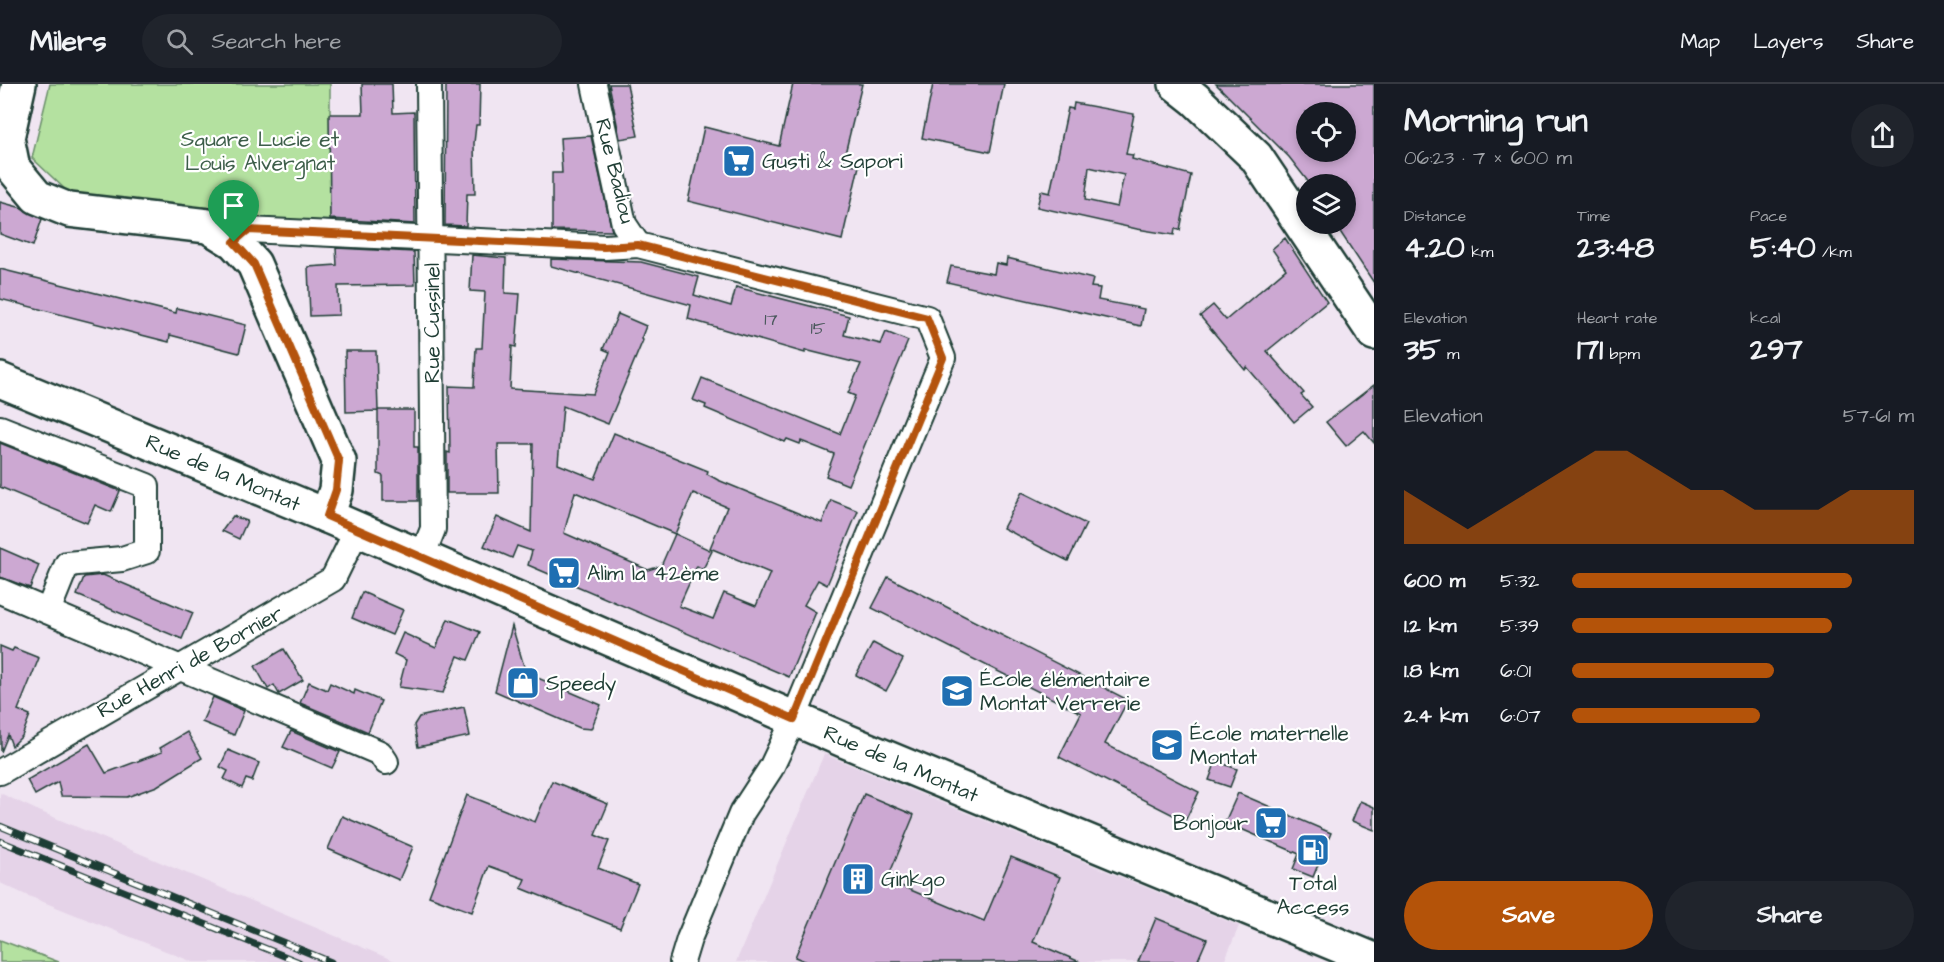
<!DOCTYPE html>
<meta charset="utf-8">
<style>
:root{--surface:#171b24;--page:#20242c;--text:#f1f3f6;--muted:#9ea1a6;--line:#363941;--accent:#b45309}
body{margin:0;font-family:"Architects Daughter",sans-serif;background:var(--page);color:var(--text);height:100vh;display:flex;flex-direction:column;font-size:22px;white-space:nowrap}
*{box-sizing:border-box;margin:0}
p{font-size:20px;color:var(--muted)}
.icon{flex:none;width:33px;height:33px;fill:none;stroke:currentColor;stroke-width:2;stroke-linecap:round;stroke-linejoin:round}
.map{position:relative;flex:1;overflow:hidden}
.panel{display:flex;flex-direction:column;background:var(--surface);width:570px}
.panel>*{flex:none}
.controls{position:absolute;left:1296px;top:18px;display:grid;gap:12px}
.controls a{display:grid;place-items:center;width:60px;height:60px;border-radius:50%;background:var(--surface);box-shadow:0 3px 9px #0003;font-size:30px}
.pin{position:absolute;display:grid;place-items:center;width:51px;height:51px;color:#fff;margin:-62px -26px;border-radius:50% 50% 50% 0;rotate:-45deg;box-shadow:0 0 6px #0007}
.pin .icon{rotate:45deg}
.round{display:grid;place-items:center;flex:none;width:63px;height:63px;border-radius:32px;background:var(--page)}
.headline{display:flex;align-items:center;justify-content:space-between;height:102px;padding:0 30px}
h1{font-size:33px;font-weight:700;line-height:45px}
.metrics{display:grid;grid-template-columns:repeat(3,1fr);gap:9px;height:102px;padding:6px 30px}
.metrics div{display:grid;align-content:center}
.metrics b{font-size:30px;font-weight:700}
.metrics small{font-size:16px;font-weight:400}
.metrics p{font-size:16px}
.chart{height:168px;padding:12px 30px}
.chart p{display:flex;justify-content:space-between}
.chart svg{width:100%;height:108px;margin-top:6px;fill:var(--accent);opacity:.7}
.button{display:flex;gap:12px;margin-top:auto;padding:12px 30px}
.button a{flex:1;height:69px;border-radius:36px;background:var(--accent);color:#fff;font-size:24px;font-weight:700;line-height:69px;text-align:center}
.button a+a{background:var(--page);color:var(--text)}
ul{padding:0 30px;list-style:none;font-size:20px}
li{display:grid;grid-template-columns:96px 72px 1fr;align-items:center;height:45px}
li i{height:15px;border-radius:8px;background:var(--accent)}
header{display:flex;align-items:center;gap:36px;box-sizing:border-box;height:84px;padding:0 30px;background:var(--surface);border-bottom:2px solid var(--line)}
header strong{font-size:28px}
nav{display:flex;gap:33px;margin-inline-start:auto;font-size:21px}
.search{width:420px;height:54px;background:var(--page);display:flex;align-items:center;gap:15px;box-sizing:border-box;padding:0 21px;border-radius:33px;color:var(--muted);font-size:22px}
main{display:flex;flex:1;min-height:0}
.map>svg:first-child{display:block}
</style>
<header>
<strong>Milers</strong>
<div class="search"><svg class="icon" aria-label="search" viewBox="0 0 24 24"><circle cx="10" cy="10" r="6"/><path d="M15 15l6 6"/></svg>Search here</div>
<nav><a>Map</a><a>Layers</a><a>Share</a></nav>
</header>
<main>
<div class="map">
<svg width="1374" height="878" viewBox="0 0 1374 878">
<rect width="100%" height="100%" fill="#f0e5f2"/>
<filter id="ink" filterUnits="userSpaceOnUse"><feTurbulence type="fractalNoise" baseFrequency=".0167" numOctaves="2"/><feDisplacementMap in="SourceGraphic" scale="12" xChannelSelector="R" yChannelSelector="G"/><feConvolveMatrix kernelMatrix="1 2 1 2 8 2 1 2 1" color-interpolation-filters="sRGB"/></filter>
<g filter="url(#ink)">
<!-- built -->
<g fill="#e5d3e8">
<path d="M 824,670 L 1239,842 L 1224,878 L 736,878 Z"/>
<path d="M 0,709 L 39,727 L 397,878 L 193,878 L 26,811 L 0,799 Z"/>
</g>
<!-- green -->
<g fill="#b4e1a0" stroke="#6a8f6a" stroke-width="1.5">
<path d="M 50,0 L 330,0 L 330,144 L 237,139 L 233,129 L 68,108 L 32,74 Z"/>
<path d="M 0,856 L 59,878 L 0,878 Z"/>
</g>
<!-- building -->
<g fill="#cca8d2" stroke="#1f3d34" stroke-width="1.5" fill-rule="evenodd">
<path d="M 362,0 L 392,0 L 393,29 L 414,28 L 415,140 L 330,135 L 329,30 L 363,30 Z"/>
<path d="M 446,0 L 480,0 L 479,41 L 476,41 L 474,59 L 475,110 L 467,110 L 466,142 L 445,141 Z"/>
<path d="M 609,0 L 627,0 L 638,52 L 620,55 Z"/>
<path d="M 793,0 L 862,0 L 843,78 L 859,82 L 842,156 L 688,117 L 704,43 L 779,62 Z"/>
<path d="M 933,0 L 1004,0 L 990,68 L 922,54 Z"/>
<path d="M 1216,0 L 1374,0 L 1374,199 L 1335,140 L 1346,140 L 1346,100 L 1310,100 L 1289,73 ZM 1306,28 L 1346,28 L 1346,68 L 1306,68 Z"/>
<path d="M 1074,19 L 1134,30 L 1126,70 L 1133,71 L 1132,75 L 1191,91 L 1180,146 L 1175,145 L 1174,151 L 1137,145 L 1037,123 L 1041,107 L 1050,109 L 1068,24 L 1073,25 ZM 1089,83 L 1124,91 L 1117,123 L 1085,116 Z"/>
<path d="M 591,52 L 612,147 L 552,146 L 552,89 L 562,89 L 560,54 Z"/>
<path d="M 0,118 L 22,124 L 42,135 L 33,162 L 0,150 Z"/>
<path d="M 1285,154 L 1327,218 L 1267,267 L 1304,309 L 1301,311 L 1312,323 L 1294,338 L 1247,283 L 1245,286 L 1200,232 L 1213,221 L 1226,236 L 1286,185 L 1272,165 Z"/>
<path d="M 336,164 L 414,168 L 415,201 L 338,202 L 339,231 L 310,232 L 308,183 L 337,181 Z"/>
<path d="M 472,171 L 506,174 L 505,209 L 520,210 L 516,263 L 512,262 L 510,305 L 593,310 L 610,268 L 603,265 L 618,230 L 646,242 L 641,255 L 643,256 L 608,340 L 563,322 L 558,380 L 595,395 L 614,349 L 708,387 L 707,390 L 718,396 L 822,439 L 831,416 L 858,427 L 827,501 L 818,496 L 804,521 L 816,528 L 789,593 L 528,481 L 532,467 L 517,462 L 512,474 L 484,462 L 497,433 L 531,448 L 533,360 L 498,360 L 499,409 L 447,409 L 447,368 L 450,369 L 449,302 L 474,303 L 476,264 L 482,264 L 485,208 L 470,207 ZM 575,408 L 675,450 L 661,482 L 648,486 L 564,449 ZM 693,409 L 727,423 L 710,464 L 770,489 L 756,522 L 724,509 L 713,535 L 679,522 L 697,482 L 703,485 L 712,467 L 675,450 Z"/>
<path d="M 1007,174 L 1093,195 L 1091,203 L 1100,204 L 1098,216 L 1144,225 L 1141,242 L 947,198 L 951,182 L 994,190 L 996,179 L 1006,181 Z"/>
<path d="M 551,175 L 641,178 L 699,193 L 694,211 L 731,222 L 736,203 L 849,232 L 844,251 L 881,260 L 886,248 L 908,257 L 848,401 L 826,392 L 834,370 L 801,357 L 800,360 L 787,355 L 785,358 L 705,324 L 706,321 L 693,316 L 702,294 L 840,350 L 855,312 L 848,309 L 861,280 L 805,266 L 805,269 L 688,235 L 691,221 L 551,182 Z"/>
<path d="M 0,185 L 176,229 L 177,224 L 246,241 L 239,269 L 170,251 L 169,258 L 0,215 Z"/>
<path d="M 345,267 L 376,267 L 378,326 L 414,326 L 414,363 L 418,363 L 418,417 L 383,417 L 383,392 L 378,390 L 378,327 L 346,328 Z"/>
<path d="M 1374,301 L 1374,359 L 1364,347 L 1346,362 L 1326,338 Z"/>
<path d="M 0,359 L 120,407 L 111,428 L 95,421 L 87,439 L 0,403 Z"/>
<path d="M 1022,408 L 1086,440 L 1068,477 L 1003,444 Z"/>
<path d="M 233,432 L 247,437 L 239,455 L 222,447 Z"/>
<path d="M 0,464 L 39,481 L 30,504 L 0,493 Z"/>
<path d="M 103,491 L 193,529 L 182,555 L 77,511 L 84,493 Z"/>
<path d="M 888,493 L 1128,616 L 1105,660 L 1199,708 L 1185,737 L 1059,673 L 1081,629 L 872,524 Z"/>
<path d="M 362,508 L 403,526 L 392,551 L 352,534 Z"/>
<path d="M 448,535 L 480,548 L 468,576 L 458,572 L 443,609 L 399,603 L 406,576 L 394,570 L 403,549 L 436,564 Z"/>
<path d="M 512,542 L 526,589 L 601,621 L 591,645 L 580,644 L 495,607 Z"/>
<path d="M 873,559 L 903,575 L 886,607 L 856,591 Z"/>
<path d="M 0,562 L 12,567 L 14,564 L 39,574 L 18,626 L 30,631 L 27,639 L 22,652 L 12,662 L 8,651 L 1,668 Z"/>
<path d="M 284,565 L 303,596 L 279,610 L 274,601 L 268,605 L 255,582 Z"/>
<path d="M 309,598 L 327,606 L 330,599 L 354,610 L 355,606 L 381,617 L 368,648 L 300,619 Z"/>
<path d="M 213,613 L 244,627 L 234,651 L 202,638 Z"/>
<path d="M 464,623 L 470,652 L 418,663 L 414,641 L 419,633 Z"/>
<path d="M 291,647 L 340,668 L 332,684 L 283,663 Z"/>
<path d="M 187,648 L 202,674 L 157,702 L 127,713 L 61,712 L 58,698 L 35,711 L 27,696 L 89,660 L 106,689 L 162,668 L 160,664 Z"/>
<path d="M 228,666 L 259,679 L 252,697 L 246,695 L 242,704 L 224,695 L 228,687 L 220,683 Z"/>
<path d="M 1216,677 L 1237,685 L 1230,703 L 1209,696 Z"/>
<path d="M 552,697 L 608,720 L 595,751 L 609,757 L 598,784 L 638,800 L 620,844 L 521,804 L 525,795 L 489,782 L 472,828 L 429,812 L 467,711 L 535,738 Z"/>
<path d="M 1238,709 L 1331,749 L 1313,793 L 1293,785 L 1299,770 L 1225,738 Z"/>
<path d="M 864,710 L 914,731 L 887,796 L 984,837 L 1011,773 L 1060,793 L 1033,858 L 1080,878 L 807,878 L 795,873 Z"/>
<path d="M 1360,717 L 1374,723 L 1374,746 L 1352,737 Z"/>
<path d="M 342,732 L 413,763 L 399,796 L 328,765 Z"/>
<path d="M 1156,834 L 1207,855 L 1197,878 L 1138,878 Z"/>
</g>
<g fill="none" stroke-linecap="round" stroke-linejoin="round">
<!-- street casing -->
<g stroke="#1f3d34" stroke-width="28">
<g id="street">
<path d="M 594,0 L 624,140 L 638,161"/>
<path d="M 234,158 L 248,146 L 605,163 L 638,161 L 927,234 L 943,274 L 788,648 L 771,684 L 741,730 L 689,855 L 682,878"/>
<path d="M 0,344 L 147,402 L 147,467 L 122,475 L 67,480 L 48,527"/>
<path d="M 421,475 L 433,445 L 429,0"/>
<path d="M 0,507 L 380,669 L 386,678"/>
<path d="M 0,688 L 333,495 L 357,446"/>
</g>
</g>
<!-- secondary casing -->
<g stroke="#1f3d34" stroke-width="38">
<g id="secondary">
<path d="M 19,0 L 7,54 L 13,84 L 37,113 L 69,126 L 208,142 L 234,158 L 254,180 L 339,377 L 336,406 L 327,432"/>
<path d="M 1176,0 L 1195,15 L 1256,73 L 1374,249"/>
<path d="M 0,296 L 327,432 L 846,657 L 1374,876"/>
</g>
</g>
<!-- street -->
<use href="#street" stroke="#fff" stroke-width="24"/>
<!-- secondary -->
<use href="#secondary" stroke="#fff" stroke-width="33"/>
<!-- rail casing -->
<g stroke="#1f3d34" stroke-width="7">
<g id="rail">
<path d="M 0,742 L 331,878"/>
<path d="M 0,757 L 299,878"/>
</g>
</g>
<!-- rail -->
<use href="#rail" stroke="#fff" stroke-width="4.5" stroke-dasharray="14" stroke-linecap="butt"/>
</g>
</g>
<g fill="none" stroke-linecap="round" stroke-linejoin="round" filter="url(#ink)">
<!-- route casing -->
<g stroke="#fff" stroke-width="12">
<path id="route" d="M 248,146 L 604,163 L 638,161 L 927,234 L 943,274 L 794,635 L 327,432 L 336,406 L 339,377 L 254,180 L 234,158 Z"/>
</g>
<!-- route -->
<use href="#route" stroke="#b45309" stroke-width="8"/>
</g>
<!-- icons -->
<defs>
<g id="supermarket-square" transform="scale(1.725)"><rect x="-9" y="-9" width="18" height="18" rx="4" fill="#1f6fb2" stroke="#fff"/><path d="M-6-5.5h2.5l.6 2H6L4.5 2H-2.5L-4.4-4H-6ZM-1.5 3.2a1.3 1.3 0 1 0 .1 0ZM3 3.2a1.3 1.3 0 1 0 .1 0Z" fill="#fff"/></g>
<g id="shop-square" transform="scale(1.725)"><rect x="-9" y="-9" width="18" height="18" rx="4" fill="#1f6fb2" stroke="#fff"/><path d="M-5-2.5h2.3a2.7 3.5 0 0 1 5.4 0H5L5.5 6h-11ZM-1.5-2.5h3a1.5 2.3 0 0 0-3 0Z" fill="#fff"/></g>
<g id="school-square" transform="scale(1.725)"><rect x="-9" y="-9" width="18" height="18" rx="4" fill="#1f6fb2" stroke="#fff"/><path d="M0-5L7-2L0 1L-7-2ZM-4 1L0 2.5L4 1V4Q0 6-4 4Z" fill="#fff"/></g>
<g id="fuel-square" transform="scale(1.725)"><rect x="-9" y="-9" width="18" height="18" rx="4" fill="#1f6fb2" stroke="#fff"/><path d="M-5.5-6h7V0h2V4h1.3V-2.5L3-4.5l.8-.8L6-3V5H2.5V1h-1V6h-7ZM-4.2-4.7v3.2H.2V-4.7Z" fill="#fff"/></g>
<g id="building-square" transform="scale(1.725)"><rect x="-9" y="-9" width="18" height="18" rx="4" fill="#1f6fb2" stroke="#fff"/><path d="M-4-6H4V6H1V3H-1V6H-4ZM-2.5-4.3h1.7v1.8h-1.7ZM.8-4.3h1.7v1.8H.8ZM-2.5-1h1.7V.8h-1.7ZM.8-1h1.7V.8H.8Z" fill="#fff"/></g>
</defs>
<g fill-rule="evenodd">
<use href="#supermarket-square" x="739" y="77"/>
<use href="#supermarket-square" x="564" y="489"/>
<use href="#shop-square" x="523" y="599"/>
<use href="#school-square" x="957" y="607"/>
<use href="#school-square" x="1167" y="661"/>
<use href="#supermarket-square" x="1271" y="739"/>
<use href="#fuel-square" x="1313" y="766"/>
<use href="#building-square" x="858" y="795"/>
</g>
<g text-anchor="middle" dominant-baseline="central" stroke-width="4.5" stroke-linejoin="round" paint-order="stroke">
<!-- number labels -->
<g font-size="18" fill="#4a585c">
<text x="771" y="235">17</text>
<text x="818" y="244">15</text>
</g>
<!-- park labels -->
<g font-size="21" fill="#3d5e4a" stroke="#fff">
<text x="260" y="55">Square Lucie et<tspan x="260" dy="24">Louis Alvergnat</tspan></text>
</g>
<!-- poi labels -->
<g font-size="21" fill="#1f3d34" stroke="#fff" text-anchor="start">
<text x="762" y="77">Gusti &amp; Sapori</text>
<text x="587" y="489">Alim la 42ème</text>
<text x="980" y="595">École élémentaire<tspan x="980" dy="24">Montat Verrerie</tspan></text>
<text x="546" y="599">Speedy</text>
<text x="1190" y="649">École maternelle<tspan x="1190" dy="24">Montat</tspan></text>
<text x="1248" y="739" text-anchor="end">Bonjour</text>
<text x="881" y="795">Ginkgo</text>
<text x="1313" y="799" text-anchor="middle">Total<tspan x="1313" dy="24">Access</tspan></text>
</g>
<!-- street labels -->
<g font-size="21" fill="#1f3d34" stroke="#fff">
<text transform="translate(615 87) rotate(76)">Rue Badiou</text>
<text transform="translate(432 239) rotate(-90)">Rue Cussinel</text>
<text transform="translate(223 389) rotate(23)">Rue de la Montat</text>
<text transform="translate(190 578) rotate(-29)">Rue Henri de Bornier</text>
<text transform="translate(901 680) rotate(23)">Rue de la Montat</text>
</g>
</g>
</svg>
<div class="controls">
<a><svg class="icon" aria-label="locate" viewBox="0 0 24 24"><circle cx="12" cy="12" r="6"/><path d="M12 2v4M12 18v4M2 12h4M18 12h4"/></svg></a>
<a><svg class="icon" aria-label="layers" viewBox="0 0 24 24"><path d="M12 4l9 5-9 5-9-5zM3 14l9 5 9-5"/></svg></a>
</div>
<div class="pin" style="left:234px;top:158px;background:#1e9e55"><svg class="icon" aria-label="arrive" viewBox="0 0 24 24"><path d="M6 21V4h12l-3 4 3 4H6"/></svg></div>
</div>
<section class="panel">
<div class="headline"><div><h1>Morning run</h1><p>06:23 · 7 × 600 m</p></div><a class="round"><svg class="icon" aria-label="share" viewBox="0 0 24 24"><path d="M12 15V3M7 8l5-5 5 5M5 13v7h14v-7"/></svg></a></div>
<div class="metrics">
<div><p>Distance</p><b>4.20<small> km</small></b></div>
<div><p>Time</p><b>23:48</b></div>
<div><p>Pace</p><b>5:40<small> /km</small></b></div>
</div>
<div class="metrics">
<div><p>Elevation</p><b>35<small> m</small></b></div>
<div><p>Heart rate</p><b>171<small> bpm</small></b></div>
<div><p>kcal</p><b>297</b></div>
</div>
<div class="chart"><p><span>Elevation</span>57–61 m</p>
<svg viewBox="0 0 160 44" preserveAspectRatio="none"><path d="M0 44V22L10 30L20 38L30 30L40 22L50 14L60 6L70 6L80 14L90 22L100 22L110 30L120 30L130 30L140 22L150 22L160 22V44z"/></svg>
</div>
<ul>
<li><b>600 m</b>5:32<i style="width:82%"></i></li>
<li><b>1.2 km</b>5:39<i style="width:76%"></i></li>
<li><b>1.8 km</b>6:01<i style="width:59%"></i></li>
<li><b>2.4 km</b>6:07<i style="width:55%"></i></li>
</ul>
<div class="button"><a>Save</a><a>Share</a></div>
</section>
</main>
